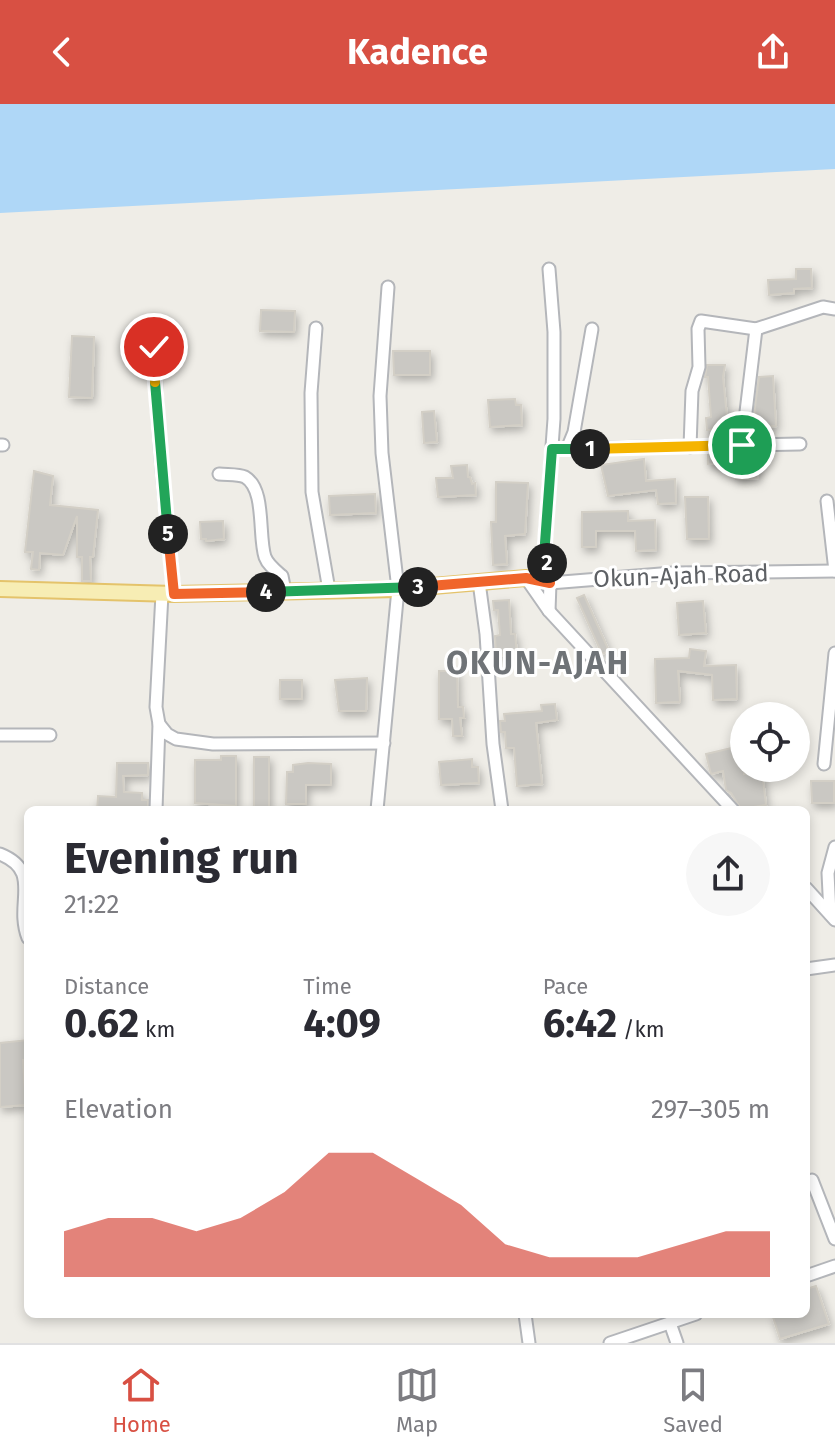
<!DOCTYPE html>
<html lang="en">
<head>
<meta charset="utf-8">
<style>
	:root { --surface:#fff; --page:#f7f7f7; --text:#2b2b33; --muted:#7c7c81; --line:#e1e1e2; --accent:#d85043 }
	body { margin:0; font-family:"Fira Sans",sans-serif; background:var(--page); color:var(--text); height:100vh; display:flex; flex-direction:column; font-size:30px; white-space:nowrap }
	* { box-sizing:border-box; margin:0 }
	p { font-size:26px; color:var(--muted) }
	.icon { flex:none; width:44px; height:44px; fill:none; stroke:currentColor; stroke-width:2; stroke-linecap:round; stroke-linejoin:round }
	.map { position:relative; flex:1; overflow:hidden }
	.drawer { position:absolute; left:24px; top:702px; width:786px; height:512px; display:flex; flex-direction:column; background:var(--surface); border-radius:12px; box-shadow:0 4px 12px #0003 }
	.drawer>* { flex:none }
	.buttons { position:absolute; left:730px; top:598px; display:grid; gap:16px }
	.buttons a { display:grid; place-items:center; width:80px; height:80px; border-radius:50%; background:var(--surface); box-shadow:0 4px 12px #0003; font-size:40px }
	.pin { position:absolute; display:grid; place-items:center; width:68px; height:68px; color:#fff; margin:-34px; border:4px solid #fff; border-radius:50%; box-shadow:0 2px 8px #0007 }
	.km { position:absolute; width:40px; height:40px; margin:-20px; border-radius:50%; background:#222; color:#fff; font-size:22px; line-height:40px; text-align:center }
	.round { display:grid; place-items:center; flex:none; width:84px; height:84px; border-radius:42px; background:var(--page) }
	.head { display:flex; align-items:center; justify-content:space-between; height:136px; padding:0 40px }
	h1 { font-size:44px; font-weight:700; line-height:60px }
	.figures { display:grid; grid-template-columns:repeat(3,1fr); gap:12px; height:136px; padding:8px 40px }
	.figures div { display:grid; align-content:center }
	.figures b { font-size:40px; font-weight:700 }
	.figures small { font-size:22px; font-weight:400 }
	.figures p { font-size:22px }
	.chart { height:224px; padding:16px 40px }
	.chart p { display:flex; justify-content:space-between }
	.chart svg { width:100%; height:144px; margin-top:8px; fill:var(--accent); opacity:.7 }
	header { display:flex; justify-content:space-between; align-items:center; height:104px; padding:0 40px; background:var(--accent); color:#fff; font-size:36px; font-weight:700 }
	.dock { display:flex; justify-content:space-around; align-items:center; height:112px; border-top:2px solid var(--line); background:var(--surface); font-size:22px; color:var(--muted) }
	.dock a { display:grid; justify-items:center; gap:4px }
	.dock .current { color:var(--accent) }
	.map>svg:first-child { display:block }
</style>
</head>
<body>
<header><svg class="icon" aria-label="back" viewBox="0 0 24 24"><path d="M15 5l-7 7 7 7"/></svg>Kadence<svg class="icon" aria-label="share" viewBox="0 0 24 24"><path d="M12 15V3M7 8l5-5 5 5M5 13v7h14v-7"/></svg></header>
<div class="map">
<svg width="835" height="1239" viewBox="0 0 835 1239">
	<defs>
		<filter id="shadow"><feDropShadow dx="2.5" dy="4.5" stdDeviation="4" flood-color="#0004"/></filter>
	</defs>
	<rect width="100%" height="100%" fill="#efede7"/>
	<polygon fill="#afd7f7" points="0,0 835,0 835,65 0,109"/>
	<g fill="#cac8c3" stroke="#d3cfc6" stroke-width="2" filter="url(#shadow)">
		<polygon points="796,165 811,165 812,184 794,185 794,189 769,191 768,176 796,175"/>
		<polygon points="261,206 295,207 294,228 260,227"/>
		<polygon points="72,232 94,233 92,294 69,293"/>
		<polygon points="393,247 430,247 430,271 394,271"/>
		<polygon points="707,261 725,261 723,273 727,313 733,313 733,325 707,326 706,314 711,313 708,273 705,273"/>
		<polygon points="773,272 776,322 756,323 755,303 759,273"/>
		<polygon points="515,295 516,301 521,301 522,321 490,323 488,296"/>
		<polygon points="434,307 437,338 424,339 422,308"/>
		<polygon points="757,349 758,374 736,375 735,358 708,360 708,350"/>
		<polygon points="644,355 646,377 675,375 676,399 658,400 656,386 608,392 601,361"/>
		<polygon points="467,361 468,373 470,373 472,380 475,379 476,391 438,393 436,374 453,374 451,362"/>
		<polygon points="34,367 53,372 50,401 98,406 93,453 90,453 91,477 82,477 82,453 77,453 77,412 63,451 40,449 39,466 31,465 33,448 25,448"/>
		<polygon points="496,378 528,379 525,430 505,432 507,460 493,461 491,418 496,418"/>
		<polygon points="375,390 376,409 330,411 329,392"/>
		<polygon points="685,393 708,393 709,435 687,435"/>
		<polygon points="628,407 628,417 655,416 656,446 636,447 635,427 596,427 596,443 582,443 582,408"/>
		<polygon points="223,417 224,435 206,437 206,435 201,435 200,418"/>
		<polygon points="584,491 609,547 602,550 577,494"/>
		<polygon points="509,496 511,530 515,530 517,550 496,552 495,532 500,531 498,506 494,506 493,497"/>
		<polygon points="703,497 706,529 679,531 677,499"/>
		<polygon points="690,545 706,547 704,562 736,561 737,595 713,596 712,571 678,567 680,598 656,599 655,555 689,554"/>
		<polygon points="439,567 457,567 458,603 463,603 464,614 460,614 462,632 453,632 452,615 439,615"/>
		<polygon points="367,574 366,607 339,607 335,576"/>
		<rect x="280" y="576" width="22" height="19"/>
		<polygon points="555,600 557,616 536,619 542,680 517,682 514,644 506,644 505,628 501,628 500,617 505,617 504,610 542,607 541,601"/>
		<polygon points="744,641 744,670 762,667 766,701 741,705 731,689 726,686 723,667 711,670 706,650"/>
		<polygon points="221,652 236,652 236,702 195,699 195,656 221,656"/>
		<rect x="254" y="653" width="15" height="50"/>
		<polygon points="472,655 472,663 478,663 479,679 441,681 439,658"/>
		<polygon points="117,659 148,659 148,671 123,672 124,688 142,689 142,696 148,696 148,706 97,706 98,692 116,693"/>
		<polygon points="308,659 331,660 331,681 306,681 306,700 286,700 287,668 293,668 293,661"/>
		<polygon points="811,677 834,677 834,699 812,699"/>
		<polygon points="28,936 28,956 23,956 26,1001 0,1003 0,939"/>
		<polygon points="816,1182 829,1220 780,1235 772,1210 806,1210 806,1185"/>
	</g>
	<g fill="none" stroke-linecap="round" stroke-linejoin="round">
		<defs>
			<g id="minor">
				<polyline points="549,165 554,228 554,315 545,439 550,479 549,507"/>
				<polyline points="316,224 311,289 312,388 329,486"/>
				<path d="M154,243C157,326 166,408 174,490"/>
				<polyline points="0,341 3,341"/>
				<polyline points="742,341 756,225"/>
				<polyline points="690,343 692,287 699,263 698,225 701,217 756,225 823,203 835,205"/>
				<polyline points="552,345 800,340"/>
				<polyline points="567,345 574,328 592,225"/>
				<path d="M219,370C227,371 238,370 245,373C266,385 258,432 265,453C268,461 275,466 282,472L285,487"/>
				<polyline points="827,397 835,467"/>
				<polyline points="526,474 549,507 733,706"/>
				<polyline points="526,474 550,479 673,469 835,467"/>
				<polyline points="479,478 486,530 493,640 502,706"/>
				<polyline points="159,620 167,630 176,635 213,640 384,639"/>
				<polyline points="0,631 50,631"/>
				<polyline points="824,660 835,549"/>
				<polyline points="156,706 159,620 156,603 162,490"/>
				<polyline points="377,706 398,485 382,349 380,292 388,183"/>
				<path d="M0,750C43,767 14,799 28,834"/>
				<polyline points="806,784 835,816"/>
				<polyline points="830,810 828,769 835,743"/>
				<polyline points="806,865 835,861"/>
				<polyline points="812,1076 835,1135"/>
				<polyline points="806,1172 835,1162"/>
				<polyline points="525,1210 529,1239"/>
				<polyline points="670,1219 677,1239"/>
				<polyline points="610,1239 696,1210"/>
			</g>
			<polyline id="major" points="0,485 174,490 398,485 526,474"/>
		</defs>
		<use href="#minor" stroke="#b4b6ba" stroke-width="15"/>
		<use href="#major" stroke="#e4c36b" stroke-width="18"/>
		<use href="#minor" stroke="#fff" stroke-width="11"/>
		<use href="#major" stroke="#f7edb4" stroke-width="14"/>
	</g>
	<g fill="none" stroke-linecap="round" stroke-linejoin="round">
		<defs>
			<polyline id="split-1" points="590,345 742,341"/>
			<polyline id="split-2" points="547,459 545,439 552,345 590,345"/>
			<polyline id="split-3" points="418,483 526,474 550,479 547,459"/>
			<polyline id="split-4" points="266,488 418,483"/>
			<polyline id="split-5" points="168,430 174,490 266,488"/>
			<polyline id="split-6" points="155,278 168,430"/>
			<polyline id="split-7" points="154,243 155,278"/>
		</defs>
		<use href="#split-1" stroke="#fff" stroke-width="16"/>
		<use href="#split-2" stroke="#fff" stroke-width="16"/>
		<use href="#split-3" stroke="#fff" stroke-width="16"/>
		<use href="#split-4" stroke="#fff" stroke-width="16"/>
		<use href="#split-5" stroke="#fff" stroke-width="16"/>
		<use href="#split-6" stroke="#fff" stroke-width="16"/>
		<use href="#split-7" stroke="#fff" stroke-width="16"/>
		<use href="#split-1" stroke="#f5b400" stroke-width="10"/>
		<use href="#split-2" stroke="#22a559" stroke-width="10"/>
		<use href="#split-3" stroke="#f0652b" stroke-width="10"/>
		<use href="#split-4" stroke="#22a559" stroke-width="10"/>
		<use href="#split-5" stroke="#f0652b" stroke-width="10"/>
		<use href="#split-6" stroke="#22a559" stroke-width="10"/>
		<use href="#split-7" stroke="#f5b400" stroke-width="10"/>
	</g>
	<g text-anchor="middle" stroke-width="6" stroke-linejoin="round" paint-order="stroke">
		<g font-size="24" fill="#5e6165" stroke="#fff">
			<text transform="translate(681 472) rotate(-2)" y="8">Okun-Ajah Road</text>
		</g>
		<g font-size="32" font-weight="bold" letter-spacing="2" fill="#6f7377" stroke="#fff">
			<text x="538" y="570">OKUN-AJAH</text>
		</g>
	</g>
</svg>
<div class="buttons">
<a><svg class="icon" aria-label="locate" viewBox="0 0 24 24"><circle cx="12" cy="12" r="6"/><path d="M12 2v4M12 18v4M2 12h4M18 12h4"/></svg></a>
</div>
<div class="pin" style="left:742px;top:341px;background:#1e9e55"><svg class="icon" aria-label="arrive" viewBox="0 0 24 24"><path d="M6 21V4h12l-3 4 3 4H6"/></svg></div>
<div class="pin" style="left:154px;top:243px;background:#d93025"><svg class="icon" aria-label="check" viewBox="0 0 24 24"><path d="M5 12l5 5 9-10"/></svg></div>
<b class="km" style="left:590px;top:345px">1</b>
<b class="km" style="left:547px;top:459px">2</b>
<b class="km" style="left:418px;top:483px">3</b>
<b class="km" style="left:266px;top:488px">4</b>
<b class="km" style="left:168px;top:430px">5</b>
<section class="drawer">
<div class="head"><div><h1>Evening run</h1><p>21:22</p></div><a class="round"><svg class="icon" aria-label="share" viewBox="0 0 24 24"><path d="M12 15V3M7 8l5-5 5 5M5 13v7h14v-7"/></svg></a></div>
<div class="figures">
<div><p>Distance</p><b>0.62<small> km</small></b></div>
<div><p>Time</p><b>4:09</b></div>
<div><p>Pace</p><b>6:42<small> /km</small></b></div>
</div>
<div class="chart"><p><span>Elevation</span>297–305 m</p>
<svg viewBox="0 0 160 44" preserveAspectRatio="none"><path d="M0 44V30L10 26L20 26L30 30L40 26L50 18L60 6L70 6L80 14L90 22L100 34L110 38L120 38L130 38L140 34L150 30L160 30V44z"/></svg>
</div>
</section>
</div>
<nav class="dock">
<a class="current"><svg class="icon" aria-label="home" viewBox="0 0 24 24"><path d="M3 11l9-7 9 7M6 9v11h12V9"/></svg>Home</a>
<a><svg class="icon" aria-label="map" viewBox="0 0 24 24"><path d="M3 6l6-2 6 2 6-2v14l-6 2-6-2-6 2zM9 4v14M15 6v14"/></svg>Map</a>
<a><svg class="icon" aria-label="saved" viewBox="0 0 24 24"><path d="M7 4h10v16l-5-4-5 4z"/></svg>Saved</a>
</nav>
</body>
</html>
